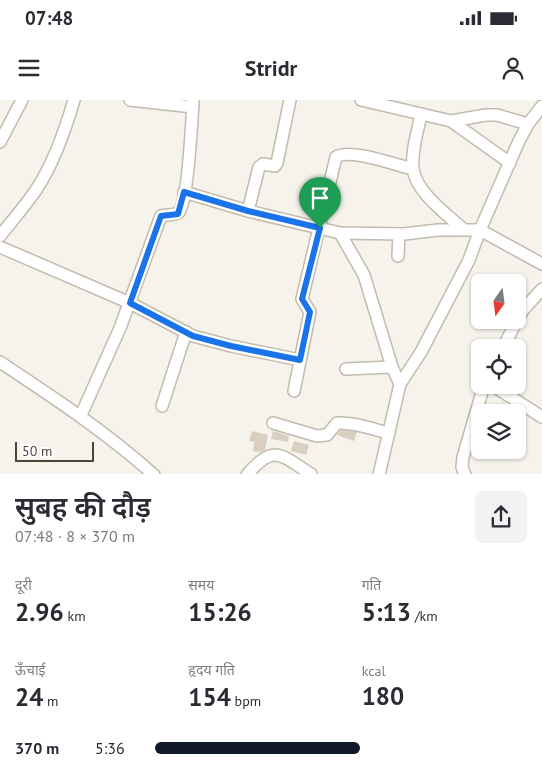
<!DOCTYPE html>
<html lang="hi">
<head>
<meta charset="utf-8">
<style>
	:root { --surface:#fff; --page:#f2f2f3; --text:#2b2b33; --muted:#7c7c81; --accent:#111827 }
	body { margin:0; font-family:"PT Sans","Noto Sans Devanagari",sans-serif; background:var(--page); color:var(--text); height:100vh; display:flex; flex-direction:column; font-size:19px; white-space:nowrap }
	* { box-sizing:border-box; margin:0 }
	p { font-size:16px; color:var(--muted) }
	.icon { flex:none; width:28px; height:28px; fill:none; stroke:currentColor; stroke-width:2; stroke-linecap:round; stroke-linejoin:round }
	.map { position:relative; height:374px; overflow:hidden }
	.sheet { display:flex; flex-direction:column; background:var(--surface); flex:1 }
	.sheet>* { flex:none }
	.needle { width:32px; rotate:194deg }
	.buttons { position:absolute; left:471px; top:174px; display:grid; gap:10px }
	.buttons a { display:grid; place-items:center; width:55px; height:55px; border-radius:8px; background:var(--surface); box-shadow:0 1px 4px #0004; font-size:25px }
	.scale { position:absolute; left:15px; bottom:12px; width:79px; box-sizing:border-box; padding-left:5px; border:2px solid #4b4439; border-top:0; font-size:14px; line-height:18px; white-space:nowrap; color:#4b4439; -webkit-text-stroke:4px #fff; paint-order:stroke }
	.pin { position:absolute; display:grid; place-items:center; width:42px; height:42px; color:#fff; margin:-51px -21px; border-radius:50% 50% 50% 0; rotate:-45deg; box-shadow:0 0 5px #0007 }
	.pin .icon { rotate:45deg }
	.round { display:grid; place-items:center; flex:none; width:52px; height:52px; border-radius:8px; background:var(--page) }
	.overview { display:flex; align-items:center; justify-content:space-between; height:85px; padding:0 15px }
	h1 { font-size:28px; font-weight:600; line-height:38px }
	.figures { display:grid; grid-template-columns:repeat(3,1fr); gap:8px; height:85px; padding:5px 15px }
	.figures div { display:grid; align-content:center }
	.figures b { font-size:25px; font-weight:600 }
	.figures small { font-size:14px; font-weight:400 }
	.figures p { font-size:14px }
	ul { padding:0 15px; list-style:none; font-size:16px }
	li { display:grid; grid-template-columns:80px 60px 1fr; align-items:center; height:38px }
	li i { height:12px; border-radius:6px; background:var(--accent) }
	.status { display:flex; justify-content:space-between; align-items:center; height:35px; padding:0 25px; background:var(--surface); direction:ltr }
	.status svg { height:14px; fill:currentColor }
	header { display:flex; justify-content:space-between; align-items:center; height:65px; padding:0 15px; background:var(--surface); font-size:22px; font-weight:600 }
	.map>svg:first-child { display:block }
</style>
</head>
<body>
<div class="status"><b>07:48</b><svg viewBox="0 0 49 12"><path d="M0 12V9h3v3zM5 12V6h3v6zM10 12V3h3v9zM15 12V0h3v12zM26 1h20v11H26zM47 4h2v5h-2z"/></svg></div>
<header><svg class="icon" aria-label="menu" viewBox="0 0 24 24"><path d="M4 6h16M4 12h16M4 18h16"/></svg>Stridr<svg class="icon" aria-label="person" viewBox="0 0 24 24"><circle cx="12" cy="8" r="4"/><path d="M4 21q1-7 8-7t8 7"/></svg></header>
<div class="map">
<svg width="542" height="375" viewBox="0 0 542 375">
	<rect width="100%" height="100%" fill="#f6f3ec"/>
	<g fill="#d8cfc1">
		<polygon points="341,330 357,332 354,341 337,335"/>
		<polygon points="252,331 268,335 265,350 260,352 253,351 254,342 249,341"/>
		<polygon points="273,331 289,336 288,342 271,339"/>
		<polygon points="294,341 309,345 306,355 291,351"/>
	</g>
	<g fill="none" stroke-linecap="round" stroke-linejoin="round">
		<defs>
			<g id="street">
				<polyline points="130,0 193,7"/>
				<polyline points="361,0 451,21 486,15 497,15 528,24"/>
				<path d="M421,14C418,31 411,51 413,68C415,92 448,115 464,130"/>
				<polyline points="451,21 510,63"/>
				<polyline points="0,42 22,0"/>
				<polyline points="184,92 248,111 340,133 404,134 438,130 480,130 542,164"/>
				<polyline points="248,111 259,67 263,64 275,66 277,63 290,0"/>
				<polyline points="340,133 364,175 392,267 400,284"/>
				<path d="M0,136C12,121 25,106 36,90C54,63 65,31 74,0"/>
				<polyline points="0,147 130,203 193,236 231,246 300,260"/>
				<polyline points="398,156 399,134"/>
				<polyline points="518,219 523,210 542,189"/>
				<polyline points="503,248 517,220"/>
				<path d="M0,262C53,297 106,332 154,375"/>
				<polyline points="346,269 392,267"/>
				<polyline points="492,285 542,317"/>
				<path d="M294,291L310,212L302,199L336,57C351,48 395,65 413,69"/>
				<polyline points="162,306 186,232"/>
				<path d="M81,315L120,228L161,116C166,114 175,116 179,112C188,99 192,20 193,0"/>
				<path d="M273,323L317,336L327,335L337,323C354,322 372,329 389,333"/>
				<path d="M247,375C274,342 282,356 311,374"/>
				<polyline points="379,375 400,284 421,252 469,160 480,130 519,41 528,24 542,6"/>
				<polyline points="465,375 462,367 463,357 484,285"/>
			</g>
		</defs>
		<use href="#street" stroke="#c2bbae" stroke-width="14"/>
		<use href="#street" stroke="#fff" stroke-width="11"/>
	</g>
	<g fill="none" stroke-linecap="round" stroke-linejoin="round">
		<defs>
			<polygon id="route" points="184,92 248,111 320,128 302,199 310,212 300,260 231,246 193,236 130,203 161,116 178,114"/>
		</defs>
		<use href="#route" stroke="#fff" stroke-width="10"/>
		<use href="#route" stroke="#1a73e8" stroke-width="6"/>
	</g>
</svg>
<div class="buttons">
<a><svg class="needle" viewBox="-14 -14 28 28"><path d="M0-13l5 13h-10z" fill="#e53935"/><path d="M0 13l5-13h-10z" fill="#7c7c81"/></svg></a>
<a><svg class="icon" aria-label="locate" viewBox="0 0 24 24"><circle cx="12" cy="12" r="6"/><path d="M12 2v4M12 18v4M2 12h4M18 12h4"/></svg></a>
<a><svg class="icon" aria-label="layers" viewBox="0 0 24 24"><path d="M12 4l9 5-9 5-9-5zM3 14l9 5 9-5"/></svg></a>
</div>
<div class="scale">50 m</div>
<div class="pin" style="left:320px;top:128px;background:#1e9e55"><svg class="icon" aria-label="arrive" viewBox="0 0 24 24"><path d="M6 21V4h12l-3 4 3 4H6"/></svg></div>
</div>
<section class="sheet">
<div class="overview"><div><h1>सुबह की दौड़</h1><p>07:48 · 8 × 370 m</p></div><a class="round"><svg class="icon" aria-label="share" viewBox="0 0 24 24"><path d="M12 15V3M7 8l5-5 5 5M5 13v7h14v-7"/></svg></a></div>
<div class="figures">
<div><p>दूरी</p><b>2.96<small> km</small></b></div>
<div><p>समय</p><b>15:26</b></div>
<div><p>गति</p><b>5:13<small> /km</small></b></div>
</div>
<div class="figures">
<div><p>ऊँचाई</p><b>24<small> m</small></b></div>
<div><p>हृदय गति</p><b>154<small> bpm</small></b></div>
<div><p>kcal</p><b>180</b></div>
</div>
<ul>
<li><b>370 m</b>5:36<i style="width:55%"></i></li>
</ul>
</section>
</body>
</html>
